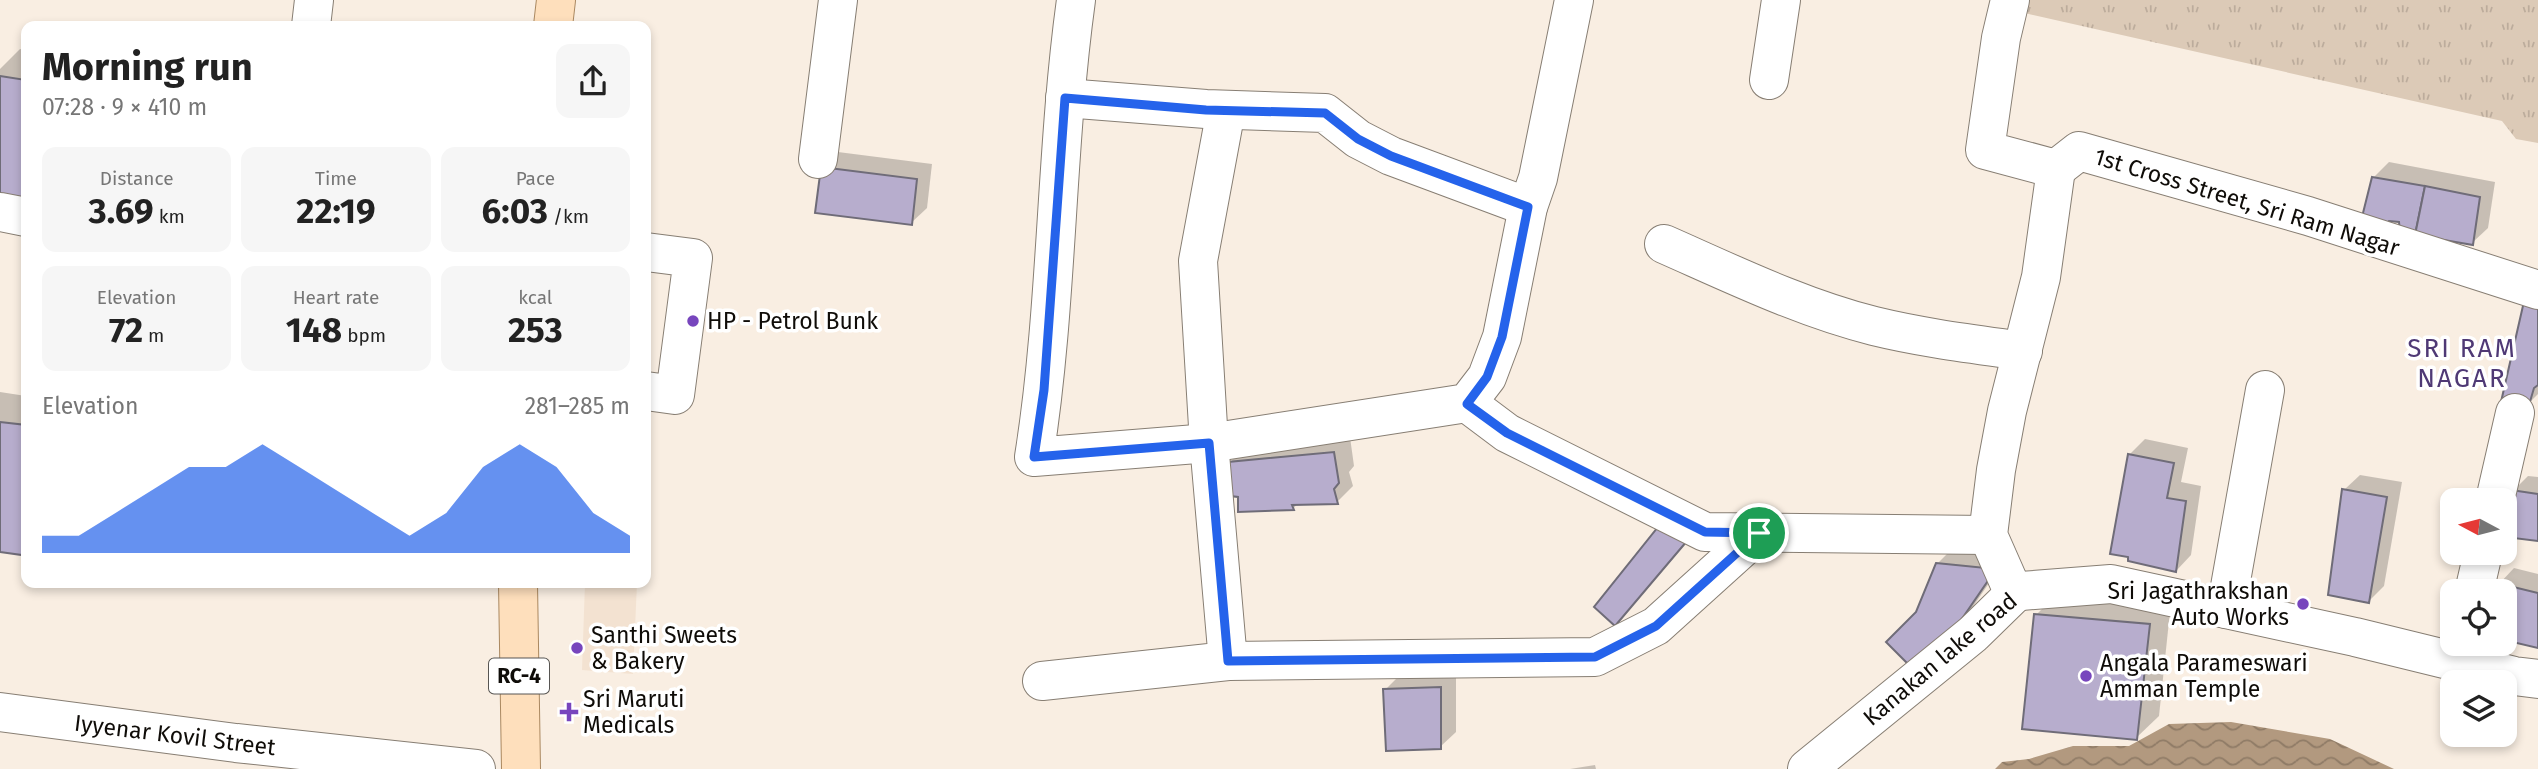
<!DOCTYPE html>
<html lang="en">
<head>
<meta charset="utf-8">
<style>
	:root { --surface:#fff; --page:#f6f6f6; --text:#222; --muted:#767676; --accent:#2563eb }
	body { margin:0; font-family:"Fira Sans",sans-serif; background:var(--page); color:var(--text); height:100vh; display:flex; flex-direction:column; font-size:26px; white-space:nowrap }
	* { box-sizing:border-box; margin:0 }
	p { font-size:23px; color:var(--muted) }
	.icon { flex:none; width:38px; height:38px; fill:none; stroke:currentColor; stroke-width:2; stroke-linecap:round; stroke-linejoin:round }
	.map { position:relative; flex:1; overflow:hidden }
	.side { position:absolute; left:21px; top:21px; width:630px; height:567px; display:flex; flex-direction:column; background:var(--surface); border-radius:14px; box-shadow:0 4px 10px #0003 }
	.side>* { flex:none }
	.needle { width:46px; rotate:277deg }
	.fabs { position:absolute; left:2440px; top:488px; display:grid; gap:14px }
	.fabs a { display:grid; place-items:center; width:77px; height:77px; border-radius:14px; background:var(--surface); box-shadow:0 4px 10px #0003; font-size:35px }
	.pin { position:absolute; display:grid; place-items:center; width:60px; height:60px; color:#fff; margin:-30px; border:4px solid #fff; border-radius:50%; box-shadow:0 2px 7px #0007 }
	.round { display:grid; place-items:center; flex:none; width:74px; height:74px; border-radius:14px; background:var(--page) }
	.overview { display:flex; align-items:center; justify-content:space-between; height:119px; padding:0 21px }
	h1 { font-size:38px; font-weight:700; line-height:52px }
	.figures { display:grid; grid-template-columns:repeat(3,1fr); gap:10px; height:119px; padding:7px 21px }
	.figures div { display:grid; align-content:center; border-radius:14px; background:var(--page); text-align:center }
	.figures b { font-size:35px; font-weight:700 }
	.figures small { font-size:19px; font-weight:400 }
	.figures p { font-size:19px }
	.chart { height:196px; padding:14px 21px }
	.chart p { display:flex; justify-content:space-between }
	.chart svg { width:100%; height:126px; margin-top:7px; fill:var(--accent); opacity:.7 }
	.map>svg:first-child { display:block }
</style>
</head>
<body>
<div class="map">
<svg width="2538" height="769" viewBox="0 0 2538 769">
	<defs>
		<pattern id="park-tufts" width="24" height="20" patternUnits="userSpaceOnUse" patternTransform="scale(1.75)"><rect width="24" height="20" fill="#dccab7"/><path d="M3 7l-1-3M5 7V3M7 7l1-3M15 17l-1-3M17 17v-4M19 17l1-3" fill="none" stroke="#bcac9c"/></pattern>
		<pattern id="water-waves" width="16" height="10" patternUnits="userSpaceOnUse" patternTransform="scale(1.75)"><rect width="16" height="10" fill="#b2997f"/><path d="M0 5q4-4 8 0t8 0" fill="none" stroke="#8f7b66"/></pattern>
	</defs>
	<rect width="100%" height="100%" fill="#f9eee2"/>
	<polygon fill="#f3e2d1" points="585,583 637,583 633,674 582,670"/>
	<polygon fill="url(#park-tufts)" points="2022,0 2538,0 2538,143 2516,139 2502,121 2020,12"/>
	<polygon fill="url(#water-waves)" points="2231,722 2330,739 2394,769 1995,769 2002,762 2029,759 2073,746 2129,746 2169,724"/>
	<g fill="#0003">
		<polygon points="20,49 26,50 26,211 0,206 0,69"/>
		<polygon points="838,152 932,164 927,208 911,223 822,168"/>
		<polygon points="2389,162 2495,182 2488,228 2472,243 2390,219 2373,178"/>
		<polygon points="2538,286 2538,394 2529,403"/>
		<polygon points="0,392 26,396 26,548 21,553 0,550"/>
		<polygon points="1350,437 1354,466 1349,472 1353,486 1337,502 1298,503 1293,509 1240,495 1229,463 1245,447"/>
		<polygon points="2145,439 2188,448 2181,482 2201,486 2191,555 2176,571 2130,556 2129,455"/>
		<polygon points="2360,475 2402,482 2384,586 2369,601 2344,490"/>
		<polygon points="2528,476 2538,477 2538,540 2513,491"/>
		<polygon points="1702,525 1615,624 1596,607"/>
		<polygon points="1953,548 2009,554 1972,608 1955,625 1917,613 1937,564"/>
		<polygon points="2514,568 2538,574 2538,646 2499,584"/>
		<polygon points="2058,593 2171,602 2159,716 2136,738 2036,615"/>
		<polygon points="1456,672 1456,732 1440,747 1385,690 1401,674"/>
		<polygon points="1595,765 1596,769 1570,769"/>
	</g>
	<g fill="#b7adcd" stroke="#6f6c78" stroke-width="2">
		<polygon points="0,76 26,80 26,212 0,207"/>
		<polygon points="821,167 917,179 912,225 815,213"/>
		<polygon points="2372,177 2425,186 2415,235 2400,232 2399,222 2389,221 2384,227 2361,221"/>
		<polygon points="2425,186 2480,197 2473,245 2415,235"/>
		<polygon points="2525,297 2538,301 2538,385 2534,388 2529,405 2501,402"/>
		<polygon points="0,422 26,425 26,517 22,555 0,552"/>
		<polygon points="1334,452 1339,483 1334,489 1338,504 1292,505 1294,510 1238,512 1238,497 1230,496 1228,462"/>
		<polygon points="2128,454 2174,463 2167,498 2186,501 2176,572 2128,561 2128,557 2110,554"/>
		<polygon points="2342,489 2387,497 2369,603 2328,595"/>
		<polygon points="2511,490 2538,494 2538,541 2505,537"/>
		<polygon points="1658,527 1687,541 1615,626 1594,607"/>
		<polygon points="1936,563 1996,569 1957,626 1912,668 1886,642 1916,612"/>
		<polygon points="2497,583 2538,593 2538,648 2504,640 2504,592 2496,592"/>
		<polygon points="2034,614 2150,624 2137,740 2022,729"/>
		<polygon points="1441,687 1441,749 1386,751 1383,689"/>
	</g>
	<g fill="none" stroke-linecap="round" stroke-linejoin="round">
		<defs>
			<g id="minor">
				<path d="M1076,0C1055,152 1058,306 1034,457L1209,443L1467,403L1487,377L1502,337L1528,207L1538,178L1574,0"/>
				<polyline points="2010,0 2001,38 1985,150 2056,169 2079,151 2308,216 2538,290"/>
				<polyline points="311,26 314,0"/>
				<polyline points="1769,80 1781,0"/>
				<polyline points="1065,98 1206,109 1325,113 1358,139 1391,156 1528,207"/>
				<polyline points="818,159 838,0"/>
				<polyline points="0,212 26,217"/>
				<path d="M1664,244C1732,274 1802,308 1874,326C1923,338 1973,344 2023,351"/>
				<polyline points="646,252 693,258 675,395 646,391"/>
				<polyline points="1467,403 1507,433 1705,532 1988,535"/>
				<polyline points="2495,500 2515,413"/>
				<polyline points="2474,592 2483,553"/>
				<polyline points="2014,594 1988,535 1996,470 2007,411 2041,277 2056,169"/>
				<polyline points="2226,609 2265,390"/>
				<polyline points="1228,661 1595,657 1656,626 1759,533"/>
				<polyline points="1042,681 1228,661 1209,443 1198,261 1226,110"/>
				<polyline points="0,712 236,743 476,769"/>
				<polyline points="1807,769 1973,634 2014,594 2021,591 2111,584 2355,637 2514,676 2538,679"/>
			</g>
			<g id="major">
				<polyline points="553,26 556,0"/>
				<polyline points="518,583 521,769"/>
			</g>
		</defs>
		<use href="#minor" stroke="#877e73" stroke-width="40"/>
		<use href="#major" stroke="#aa8860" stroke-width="40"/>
		<use href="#minor" stroke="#fff" stroke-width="38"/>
		<use href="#major" stroke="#fedfbc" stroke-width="38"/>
	</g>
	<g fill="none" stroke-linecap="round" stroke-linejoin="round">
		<defs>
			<polygon id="route" points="1065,98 1206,110 1325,113 1358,139 1391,156 1528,207 1502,337 1487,377 1467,404 1507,433 1705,532 1759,533 1656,626 1595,657 1228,661 1209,443 1034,457 1044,390"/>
		</defs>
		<use href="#route" stroke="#fff" stroke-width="14"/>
		<use href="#route" stroke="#2563eb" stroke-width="9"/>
	</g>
	<g fill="#7745bd" stroke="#fff" stroke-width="2.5">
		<circle cx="693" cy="321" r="7"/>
		<circle cx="2303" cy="604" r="7"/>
		<circle cx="577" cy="648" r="7"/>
		<circle cx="2086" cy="676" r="7"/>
		<path d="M565.5 701.5h7v7h7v7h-7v7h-7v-7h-7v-7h7z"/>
	</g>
	<g text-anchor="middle" stroke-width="7" stroke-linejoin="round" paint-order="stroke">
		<rect fill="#fff" stroke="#575552" stroke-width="2" x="489" y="658.5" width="60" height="35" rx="5"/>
		<g font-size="21" font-weight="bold" fill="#0f0c08">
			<text x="519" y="683">RC-4</text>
		</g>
		<g font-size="23" fill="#0f0c08" stroke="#fff">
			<text transform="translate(2247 202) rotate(17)" y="8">1st Cross Street, Sri Ram Nagar</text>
			<text transform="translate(1940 659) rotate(-40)" y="8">Kanakan lake road</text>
			<text transform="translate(175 735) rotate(7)" y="8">Iyyenar Kovil Street</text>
		</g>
		<g font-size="23" fill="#0f0c08" stroke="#fff" text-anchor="start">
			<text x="707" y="329">HP - Petrol Bunk</text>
			<text x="2289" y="599" text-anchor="end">Sri Jagathrakshan<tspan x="2289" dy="26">Auto Works</tspan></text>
			<text x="591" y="643">Santhi Sweets<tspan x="591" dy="26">&amp; Bakery</tspan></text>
			<text x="2100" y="671">Angala Parameswari<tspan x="2100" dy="26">Amman Temple</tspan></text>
			<text x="583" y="707">Sri Maruti<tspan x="583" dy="26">Medicals</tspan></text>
		</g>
		<g font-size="26" letter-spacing="2" fill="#4f3975" stroke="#fff">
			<text x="2462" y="357">SRI RAM<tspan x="2462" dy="30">NAGAR</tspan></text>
		</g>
	</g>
</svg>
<div class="fabs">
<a><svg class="needle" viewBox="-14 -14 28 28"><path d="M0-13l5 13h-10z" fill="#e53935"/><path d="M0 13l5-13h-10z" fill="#767676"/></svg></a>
<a><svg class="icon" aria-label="locate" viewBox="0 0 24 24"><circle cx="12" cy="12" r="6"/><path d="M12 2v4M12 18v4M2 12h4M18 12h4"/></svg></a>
<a><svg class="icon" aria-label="layers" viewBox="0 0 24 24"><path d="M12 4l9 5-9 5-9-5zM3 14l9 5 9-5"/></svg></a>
</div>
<div class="pin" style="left:1759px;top:533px;background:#1e9e55"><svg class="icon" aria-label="arrive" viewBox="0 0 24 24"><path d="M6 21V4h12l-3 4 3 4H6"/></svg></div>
<section class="side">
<div class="overview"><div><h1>Morning run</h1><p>07:28 · 9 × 410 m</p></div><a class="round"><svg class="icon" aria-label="share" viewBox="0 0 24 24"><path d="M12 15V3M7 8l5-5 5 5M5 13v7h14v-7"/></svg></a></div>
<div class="figures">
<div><p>Distance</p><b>3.69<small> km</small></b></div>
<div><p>Time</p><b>22:19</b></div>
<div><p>Pace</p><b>6:03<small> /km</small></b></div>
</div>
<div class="figures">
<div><p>Elevation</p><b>72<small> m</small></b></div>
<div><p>Heart rate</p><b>148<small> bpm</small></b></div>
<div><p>kcal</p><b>253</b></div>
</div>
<div class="chart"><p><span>Elevation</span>281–285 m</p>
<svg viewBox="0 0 160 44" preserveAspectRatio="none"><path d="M0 44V38L10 38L20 30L30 22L40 14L50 14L60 6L70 14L80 22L90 30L100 38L110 30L120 14L130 6L140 14L150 30L160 38V44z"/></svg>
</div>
</section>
</div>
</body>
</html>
